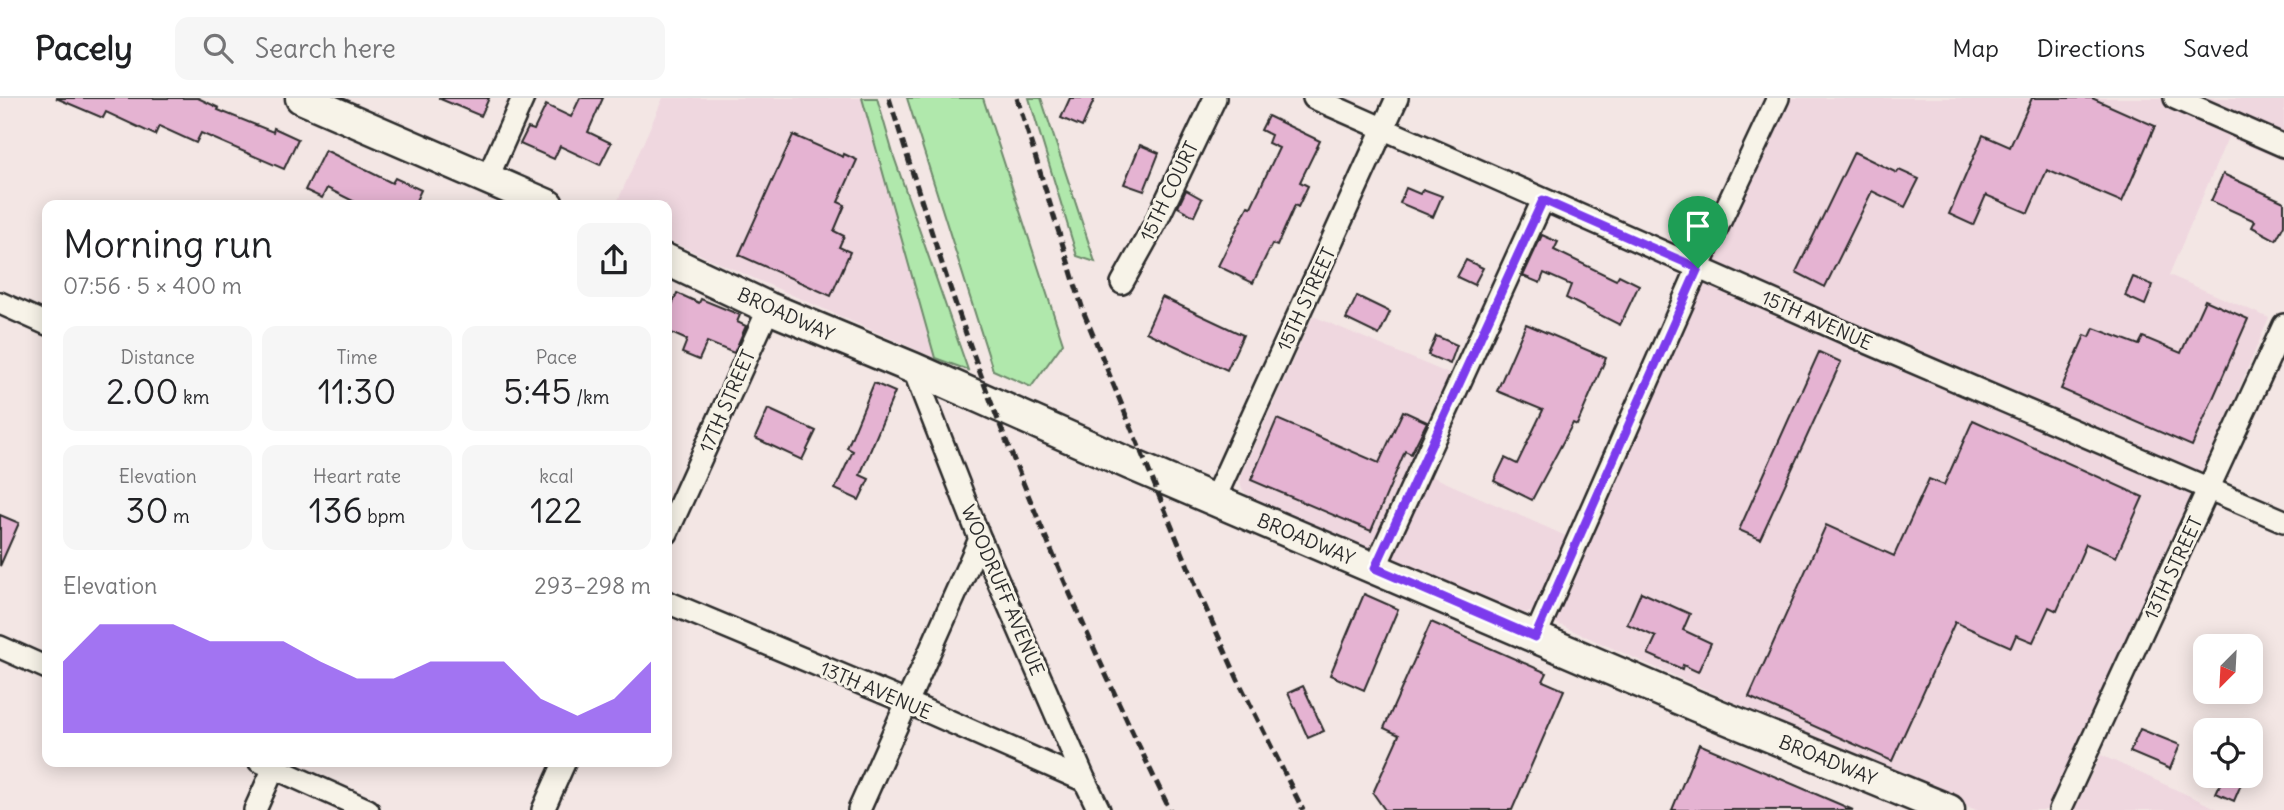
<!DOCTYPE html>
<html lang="en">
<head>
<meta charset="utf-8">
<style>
	:root { --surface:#fff; --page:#f6f6f6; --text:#202124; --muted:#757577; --line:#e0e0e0; --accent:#7c3aed }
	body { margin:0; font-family:Delius,sans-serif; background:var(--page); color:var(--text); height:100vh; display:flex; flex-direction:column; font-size:26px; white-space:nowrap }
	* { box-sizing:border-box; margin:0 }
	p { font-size:23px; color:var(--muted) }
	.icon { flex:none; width:38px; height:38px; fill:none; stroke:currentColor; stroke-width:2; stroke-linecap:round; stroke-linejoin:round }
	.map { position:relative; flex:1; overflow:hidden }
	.details { position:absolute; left:42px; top:102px; width:630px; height:567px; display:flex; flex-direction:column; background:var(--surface); border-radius:14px; box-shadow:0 4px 18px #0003 }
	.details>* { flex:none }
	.needle { width:46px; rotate:204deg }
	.controls { position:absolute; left:2193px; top:536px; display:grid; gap:14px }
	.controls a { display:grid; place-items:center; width:70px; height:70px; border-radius:14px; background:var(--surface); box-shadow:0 4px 18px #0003; font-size:35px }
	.pin { position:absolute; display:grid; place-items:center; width:60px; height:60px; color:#fff; margin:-72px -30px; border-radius:50% 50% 50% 0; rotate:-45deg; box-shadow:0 0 7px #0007 }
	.pin .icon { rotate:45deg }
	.round { display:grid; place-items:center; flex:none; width:74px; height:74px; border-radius:14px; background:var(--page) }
	.overview { display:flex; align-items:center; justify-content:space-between; height:119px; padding:0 21px }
	h1 { font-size:38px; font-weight:600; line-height:52px }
	.figures { display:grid; grid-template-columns:repeat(3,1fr); gap:10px; height:119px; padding:7px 21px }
	.figures div { display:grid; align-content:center; border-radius:14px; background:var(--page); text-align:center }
	.figures b { font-size:35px; font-weight:600 }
	.figures small { font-size:19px; font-weight:400 }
	.figures p { font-size:19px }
	.chart { height:196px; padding:14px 21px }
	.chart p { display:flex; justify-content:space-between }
	.chart svg { width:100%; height:126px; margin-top:7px; fill:var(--accent); opacity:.7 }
	header { display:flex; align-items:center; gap:42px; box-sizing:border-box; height:98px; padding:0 35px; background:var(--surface); border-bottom:2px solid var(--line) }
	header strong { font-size:33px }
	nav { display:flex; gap:38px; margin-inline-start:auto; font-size:24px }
	.search { width:490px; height:63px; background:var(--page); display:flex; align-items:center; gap:18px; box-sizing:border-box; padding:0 24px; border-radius:14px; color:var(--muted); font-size:26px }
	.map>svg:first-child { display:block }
</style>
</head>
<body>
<header>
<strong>Pacely</strong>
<div class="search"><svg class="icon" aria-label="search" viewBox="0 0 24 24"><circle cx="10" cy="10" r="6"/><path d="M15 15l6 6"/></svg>Search here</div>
<nav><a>Map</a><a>Directions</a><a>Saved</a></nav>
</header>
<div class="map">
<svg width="2284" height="712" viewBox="0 0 2284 712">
	<rect width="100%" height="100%" fill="#f3e6e4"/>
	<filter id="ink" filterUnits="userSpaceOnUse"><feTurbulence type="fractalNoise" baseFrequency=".0143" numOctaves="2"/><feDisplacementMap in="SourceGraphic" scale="14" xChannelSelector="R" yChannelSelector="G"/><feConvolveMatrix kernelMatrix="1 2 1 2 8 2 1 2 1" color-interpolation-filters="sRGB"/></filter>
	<g filter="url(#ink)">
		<g fill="#efd7df">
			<polygon points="663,0 862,0 935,260 667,142 667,107 616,107"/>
			<polygon points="1764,0 2284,0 2284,63 2228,39 2169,177 2269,220 2185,419 2050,712 1976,712 1531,514 1523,515 1512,511 1250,400 1242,391 1240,382 1243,372 1313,218 1468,284 1427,376 1566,438"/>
			<polygon points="2101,657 2220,712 2074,712"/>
		</g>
		<g fill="#b0e8ac" stroke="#6e8a6c" stroke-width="2">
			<polygon points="862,0 877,0 894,59 968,272 935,260"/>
			<polygon points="907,0 983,0 1063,245 1031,289 993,272"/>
			<polygon points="1029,0 1041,0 1095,164 1077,158"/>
		</g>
		<g fill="#e5b3d2" stroke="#2b2b2b" stroke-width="2">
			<polygon points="56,0 198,0 219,10 218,12 273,34 274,30 298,41 284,71 201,35 196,45 159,28 155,37 106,14 103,20"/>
			<polygon points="438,0 489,0 481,18"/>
			<polygon points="580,0 603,0 588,34 611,45 600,67 560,48 554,61 520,46 528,30 534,32 546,7 571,19"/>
			<polygon points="1070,0 1095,0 1082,29 1061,20"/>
			<polygon points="2032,0 2092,0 2155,28 2122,104 2047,72 2028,115 1986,97 1973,127 1949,116 1983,37 2010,49"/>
			<polygon points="1268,18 1320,43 1300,84 1308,88 1298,109 1295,107 1277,148 1272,146 1253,185 1218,168 1248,108 1251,109 1279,50 1268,45 1271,37 1261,32"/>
			<polygon points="793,37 843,59 844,56 857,62 838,104 845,107 834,133 844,138 839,149 850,154 831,198 739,157"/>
			<polygon points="1140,47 1159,55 1144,93 1124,86"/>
			<polygon points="325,52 392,85 395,80 421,92 414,107 361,107 327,90 322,100 305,92"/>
			<polygon points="1854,54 1897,75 1899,72 1919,81 1905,109 1872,93 1825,189 1796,174"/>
			<polygon points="2223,76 2284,104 2284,127 2276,142 2252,129 2255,123 2211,103"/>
			<polygon points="1406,90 1420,96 1423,91 1442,98 1433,119 1400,105"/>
			<polygon points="1186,92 1202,101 1194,118 1178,109"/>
			<polygon points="1542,137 1558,144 1554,152 1616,182 1619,177 1639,187 1620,227 1566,200 1571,187 1544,175 1540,185 1523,178"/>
			<polygon points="1466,162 1483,170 1474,187 1457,179"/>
			<polygon points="2133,179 2153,187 2145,207 2125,198"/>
			<polygon points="677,195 699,205 701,201 740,217 737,224 746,228 734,255 707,244 699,262 682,255 687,242 667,233 667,219"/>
			<polygon points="1357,198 1390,214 1379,237 1346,221"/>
			<polygon points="1162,199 1243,237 1227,272 1146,234"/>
			<polygon points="2205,202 2248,221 2192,348 2061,291 2085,237 2090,239 2094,230 2139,247 2143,239 2181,255"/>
			<polygon points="1526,226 1606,260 1577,327 1573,325 1532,402 1494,383 1505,360 1517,366 1543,312 1497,293"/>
			<polygon points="1436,238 1457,247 1450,266 1428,257"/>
			<polygon points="1819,254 1841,264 1760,441 1739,432"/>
			<polygon points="874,285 895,294 860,377 869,381 859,402 835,391 853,353 847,350"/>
			<polygon points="768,311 816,333 802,362 755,340"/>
			<polygon points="1403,313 1427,324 1411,356 1405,353 1371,433 1251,382 1277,321 1379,365"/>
			<polygon points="1973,322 2143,399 2116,459 2086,446 2057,513 2049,509 2033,544 2016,537 2011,549 1955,524 1892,663 1749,599 1826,427 1894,458 1929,381 1944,387"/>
			<polygon points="0,417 19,425 0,468"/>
			<polygon points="1641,494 1690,516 1683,532 1711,545 1698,574 1683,567 1682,571 1648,556 1656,539 1627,526"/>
			<polygon points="1364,496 1398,511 1364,592 1330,577"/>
			<polygon points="1431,524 1547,575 1543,583 1564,592 1512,712 1385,712 1373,695 1399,637 1384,630"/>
			<polygon points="1303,588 1324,633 1308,640 1288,595"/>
			<polygon points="2140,631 2180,647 2170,671 2130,654"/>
			<polygon points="1699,646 1853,712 1672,712"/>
			<polygon points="2224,677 2245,677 2234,703 2216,695"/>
		</g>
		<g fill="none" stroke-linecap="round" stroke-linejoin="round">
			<defs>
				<g id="street">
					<polyline points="1314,0 1862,242 2284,423"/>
					<polyline points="2175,0 2284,48"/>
					<polyline points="487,81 523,0"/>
					<polyline points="1122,185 1156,124 1215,0"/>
					<polyline points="0,205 47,226"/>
					<polyline points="913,270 980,441 1085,683 1099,712"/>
					<polyline points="1214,402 1397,0"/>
					<polyline points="667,435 769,210"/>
					<polyline points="1375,470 1543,102"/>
					<polyline points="667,504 906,604 1085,683"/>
					<polyline points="1535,539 1698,170 1778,0"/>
					<polyline points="0,549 47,570"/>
					<polyline points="259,663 368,712"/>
					<polyline points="255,712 277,663"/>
					<polyline points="543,712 565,663"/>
					<polyline points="859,712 980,441"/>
					<polyline points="2060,712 2284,227"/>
				</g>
				<g id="secondary">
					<polyline points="301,0 548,107"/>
					<polyline points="667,162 769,210 913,270 1130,366 1696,608 1949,712"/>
				</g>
			</defs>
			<use href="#street" stroke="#2b2b2b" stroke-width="26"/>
			<use href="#secondary" stroke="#2b2b2b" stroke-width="35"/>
			<use href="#street" stroke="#f7f3e8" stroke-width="21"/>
			<use href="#secondary" stroke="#f7f3e8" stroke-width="30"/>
			<g stroke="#2b2b2b" stroke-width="5" stroke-dasharray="10 5" stroke-linecap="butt">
				<path d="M889,0C924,111 959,224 1002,332C1053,461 1109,588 1170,712"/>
				<polyline points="1017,0 1084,215 1199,495 1239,584 1303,712"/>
			</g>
		</g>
	</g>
	<g fill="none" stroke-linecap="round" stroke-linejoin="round" filter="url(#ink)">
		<defs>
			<polygon id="route" points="1543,102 1698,170 1535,539 1375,470"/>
		</defs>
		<use href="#route" stroke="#fff" stroke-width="14"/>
		<use href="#route" stroke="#7c3aed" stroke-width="9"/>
	</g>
	<g text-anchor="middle" stroke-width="6" stroke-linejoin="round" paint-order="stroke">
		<g font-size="19" fill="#2b2b2b" stroke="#f7f3e8">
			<text transform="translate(1169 93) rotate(-64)" y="7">15TH COURT</text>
			<text transform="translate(1306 201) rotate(-65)" y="7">15TH STREET</text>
			<text transform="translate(786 216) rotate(24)" y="7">BROADWAY</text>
			<text transform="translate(1817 222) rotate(24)" y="7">15TH AVENUE</text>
			<text transform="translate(727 303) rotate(-66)" y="7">17TH STREET</text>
			<text transform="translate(1306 441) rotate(23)" y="7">BROADWAY</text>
			<text transform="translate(2173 470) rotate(-65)" y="7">13TH STREET</text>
			<text transform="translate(1003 492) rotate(67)" y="7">WOODRUFF AVENUE</text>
			<text transform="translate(876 592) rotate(23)" y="7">13TH AVENUE</text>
			<text transform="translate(1828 662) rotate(22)" y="7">BROADWAY</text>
		</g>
	</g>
</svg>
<div class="controls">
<a><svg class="needle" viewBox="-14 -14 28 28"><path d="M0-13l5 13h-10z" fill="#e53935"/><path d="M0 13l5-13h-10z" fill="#757577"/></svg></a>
<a><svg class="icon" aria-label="locate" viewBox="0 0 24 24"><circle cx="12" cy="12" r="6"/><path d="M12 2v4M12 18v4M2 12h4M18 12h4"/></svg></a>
</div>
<div class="pin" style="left:1698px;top:170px;background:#1e9e55"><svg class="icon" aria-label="arrive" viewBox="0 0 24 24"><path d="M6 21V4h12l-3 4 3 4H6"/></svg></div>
<section class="details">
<div class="overview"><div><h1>Morning run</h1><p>07:56 · 5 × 400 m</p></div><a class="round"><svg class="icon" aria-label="share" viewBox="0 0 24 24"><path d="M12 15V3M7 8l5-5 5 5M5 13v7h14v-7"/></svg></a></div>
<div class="figures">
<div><p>Distance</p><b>2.00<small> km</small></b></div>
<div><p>Time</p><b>11:30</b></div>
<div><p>Pace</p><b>5:45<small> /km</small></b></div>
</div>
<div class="figures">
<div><p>Elevation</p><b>30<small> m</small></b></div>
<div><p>Heart rate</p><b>136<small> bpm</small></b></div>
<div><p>kcal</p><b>122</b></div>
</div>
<div class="chart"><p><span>Elevation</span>293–298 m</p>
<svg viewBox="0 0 160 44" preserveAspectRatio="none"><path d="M0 44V19L10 6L20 6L30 6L40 12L50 12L60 12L70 19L80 25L90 25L100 19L110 19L120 19L130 32L140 38L150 32L160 19V44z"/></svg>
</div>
</section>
</div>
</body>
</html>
